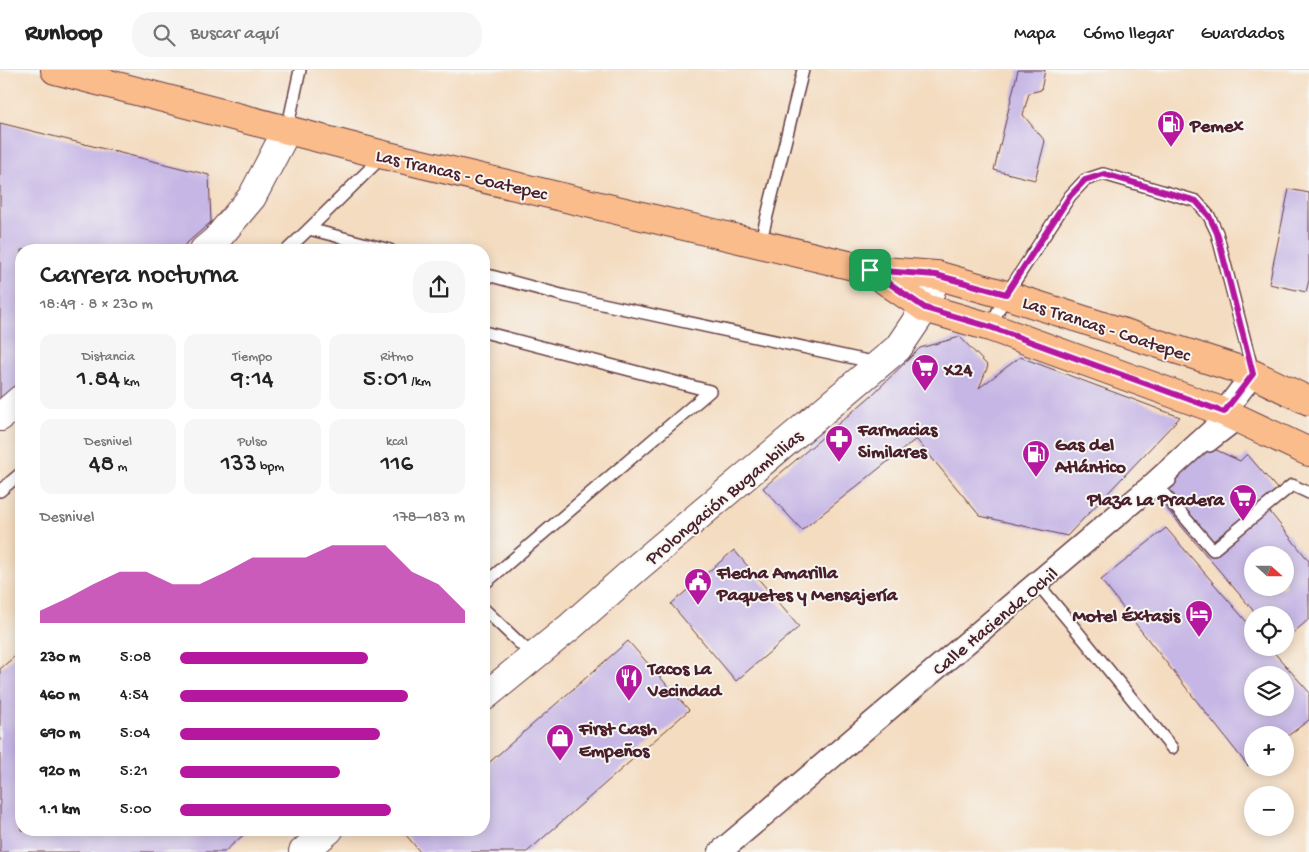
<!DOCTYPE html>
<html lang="es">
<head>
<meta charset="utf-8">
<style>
	:root { --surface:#fff; --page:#f6f6f6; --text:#222; --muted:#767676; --line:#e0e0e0; --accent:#b5179e }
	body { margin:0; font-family:"Gochi Hand",sans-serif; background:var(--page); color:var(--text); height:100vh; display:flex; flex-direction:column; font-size:19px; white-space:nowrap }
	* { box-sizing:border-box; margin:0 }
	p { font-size:16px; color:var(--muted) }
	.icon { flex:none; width:28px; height:28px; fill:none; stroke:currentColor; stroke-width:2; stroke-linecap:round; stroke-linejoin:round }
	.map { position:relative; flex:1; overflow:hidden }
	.panel { position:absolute; left:15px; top:174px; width:475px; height:592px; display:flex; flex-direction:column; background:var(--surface); border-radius:20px; box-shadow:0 2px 12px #0003 }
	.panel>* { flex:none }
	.needle { width:32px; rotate:111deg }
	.fabs { position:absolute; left:1244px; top:476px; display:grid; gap:10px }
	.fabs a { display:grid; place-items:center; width:50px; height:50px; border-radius:50%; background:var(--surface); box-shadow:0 2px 12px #0003; font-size:25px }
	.pin { position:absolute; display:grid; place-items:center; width:42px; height:42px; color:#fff; margin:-21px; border-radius:10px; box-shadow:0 2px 8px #0006 }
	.round { display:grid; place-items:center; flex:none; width:52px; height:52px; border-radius:20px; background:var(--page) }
	.headline { display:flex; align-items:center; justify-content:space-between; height:85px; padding:0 25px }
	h1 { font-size:28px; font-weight:600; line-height:38px }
	.stats { display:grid; grid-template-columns:repeat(3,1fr); gap:8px; height:85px; padding:5px 25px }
	.stats div { display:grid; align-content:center; border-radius:12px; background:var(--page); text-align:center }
	.stats b { font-size:25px; font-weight:600 }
	.stats small { font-size:14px; font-weight:400 }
	.stats p { font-size:14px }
	.chart { height:140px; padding:10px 25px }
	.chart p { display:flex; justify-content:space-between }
	.chart svg { width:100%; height:90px; margin-top:5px; fill:var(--accent); opacity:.7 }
	ul { padding:0 25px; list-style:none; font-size:16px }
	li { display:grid; grid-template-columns:80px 60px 1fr; align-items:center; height:38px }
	li i { height:12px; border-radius:6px; background:var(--accent) }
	header { display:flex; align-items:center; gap:30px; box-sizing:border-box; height:70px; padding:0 25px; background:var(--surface); border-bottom:1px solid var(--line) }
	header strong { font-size:24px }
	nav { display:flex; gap:28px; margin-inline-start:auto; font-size:18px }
	.search { width:350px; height:45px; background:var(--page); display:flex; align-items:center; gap:12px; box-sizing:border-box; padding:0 18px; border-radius:20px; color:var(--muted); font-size:19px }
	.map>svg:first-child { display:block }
</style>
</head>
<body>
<header>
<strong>Runloop</strong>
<div class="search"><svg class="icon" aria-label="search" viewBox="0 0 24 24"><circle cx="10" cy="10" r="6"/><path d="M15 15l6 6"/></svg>Buscar aquí</div>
<nav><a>Mapa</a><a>Cómo llegar</a><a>Guardados</a></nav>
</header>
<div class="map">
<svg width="1309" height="782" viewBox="0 0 1309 782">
	<rect width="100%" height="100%" fill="#f6f6f2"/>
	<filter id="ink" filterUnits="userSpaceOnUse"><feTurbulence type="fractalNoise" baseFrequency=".02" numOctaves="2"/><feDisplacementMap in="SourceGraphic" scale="10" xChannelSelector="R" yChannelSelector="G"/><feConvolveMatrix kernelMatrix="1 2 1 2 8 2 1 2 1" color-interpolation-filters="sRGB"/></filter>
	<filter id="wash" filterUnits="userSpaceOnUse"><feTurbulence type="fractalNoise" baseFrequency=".0096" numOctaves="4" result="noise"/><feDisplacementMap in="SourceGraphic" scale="20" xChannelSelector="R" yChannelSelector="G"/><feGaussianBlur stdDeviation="1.12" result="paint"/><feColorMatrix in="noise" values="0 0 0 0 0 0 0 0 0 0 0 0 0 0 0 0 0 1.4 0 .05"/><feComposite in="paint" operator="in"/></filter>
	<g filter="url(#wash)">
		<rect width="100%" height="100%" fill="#f4dcc0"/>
		<g id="blocks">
			<g fill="#c6b6e5" fill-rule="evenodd">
				<polygon points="1018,0 1045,0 1041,20 1029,23 1023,45 1045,71 1035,110 994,100"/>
				<polygon points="0,53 209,105 211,152 179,180 21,180 21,314 0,332"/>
				<polygon points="1289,119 1309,123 1309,210 1306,222 1269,214"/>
				<polygon points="960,267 988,296 979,318 1020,287 1180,347 1067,466 980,446 916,369 802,460 763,418 872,325 920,278"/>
				<path d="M1199,372L1240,391L1247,384L1278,420L1262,432L1309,491V549L1285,570V545H1257L1149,418ZM1252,485H1285V518H1252Z"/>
				<path d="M1166,458L1252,558V578H1270L1309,622V650L1285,668V665H1252V692L1248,696L1101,510ZM1252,605H1285V638H1252Z"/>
				<polygon points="734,480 799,557 736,611 671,534"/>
				<polygon points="628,571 689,640 527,782 420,782 406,765 412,760 484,760 484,697"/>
				<polygon points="21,581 21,760 249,760 224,782 0,782 0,599"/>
			</g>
		</g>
	</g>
	<g filter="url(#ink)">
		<use href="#blocks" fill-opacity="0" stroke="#643b41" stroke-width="1"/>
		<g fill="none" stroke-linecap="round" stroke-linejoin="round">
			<defs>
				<g id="service">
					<polyline points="287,60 300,0"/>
					<polyline points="383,86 309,159 390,180"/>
					<polyline points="760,174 803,0"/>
					<polyline points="287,180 309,159"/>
					<polyline points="484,204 565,226 877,293"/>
					<polyline points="990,257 1006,225 1070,126 1085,110 1103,104 1196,131 1209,146 1217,163 1253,302"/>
					<polyline points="484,262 710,321 484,514"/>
					<polyline points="1210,376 1241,352"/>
					<polyline points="1170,411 1160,419 1213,480 1292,415 1309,423"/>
					<polyline points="0,421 21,403"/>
					<polyline points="1037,513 1068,550 1172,678"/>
					<polyline points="484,539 533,586"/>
				</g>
				<polyline id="minor" points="720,782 1149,418 1213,360 1224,342 1253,304"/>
				<g id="tertiary">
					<polyline points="204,180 216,170 252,127 287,60"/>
					<polyline points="0,347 21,329"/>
					<polyline points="484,627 571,556 639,496 898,278 925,238 936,205"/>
					<polyline points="303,782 329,760"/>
				</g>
				<g id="primary">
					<polyline points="55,0 384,85 870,200 936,205 1006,225 1253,304 1309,331"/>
					<polyline points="871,201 925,238 990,257 1224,342 1309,382"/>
				</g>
			</defs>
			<use href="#service" stroke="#643b41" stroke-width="14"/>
			<use href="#minor" stroke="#643b41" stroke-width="25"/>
			<use href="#tertiary" stroke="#643b41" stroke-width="30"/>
			<use href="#primary" stroke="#643b41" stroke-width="30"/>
			<use href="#service" stroke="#fff" stroke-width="11"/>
			<use href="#minor" stroke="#fff" stroke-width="22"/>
			<use href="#tertiary" stroke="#fff" stroke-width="28"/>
			<use href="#primary" stroke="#fabc8b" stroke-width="28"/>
		</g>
	</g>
	<g fill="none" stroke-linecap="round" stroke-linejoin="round" filter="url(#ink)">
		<defs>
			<polygon id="route" points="1104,104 1196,131 1209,146 1217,163 1253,304 1224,342 990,257 925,238 870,200 936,205 1006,224 1070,126 1085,110"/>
		</defs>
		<use href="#route" stroke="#fff" stroke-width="10"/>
		<use href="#route" stroke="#b5179e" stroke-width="6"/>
	</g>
	<defs>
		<symbol id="fuel-pin" viewBox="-11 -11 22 30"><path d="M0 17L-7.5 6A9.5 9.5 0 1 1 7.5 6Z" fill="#b5179e" stroke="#f6f6f2"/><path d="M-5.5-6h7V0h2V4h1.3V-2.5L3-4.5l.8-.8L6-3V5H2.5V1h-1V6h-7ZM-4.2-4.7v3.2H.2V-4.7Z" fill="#fff"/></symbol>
		<symbol id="supermarket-pin" viewBox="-11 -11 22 30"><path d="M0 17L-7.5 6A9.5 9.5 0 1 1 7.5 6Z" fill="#b5179e" stroke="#f6f6f2"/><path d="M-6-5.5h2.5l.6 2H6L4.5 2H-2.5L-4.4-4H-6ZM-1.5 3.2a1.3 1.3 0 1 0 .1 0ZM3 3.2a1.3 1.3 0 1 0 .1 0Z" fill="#fff"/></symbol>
		<symbol id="pharmacy-pin" viewBox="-11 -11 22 30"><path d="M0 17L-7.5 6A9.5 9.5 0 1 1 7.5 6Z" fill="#b5179e" stroke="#f6f6f2"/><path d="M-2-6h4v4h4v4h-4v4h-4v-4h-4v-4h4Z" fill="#fff"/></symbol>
		<symbol id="civic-pin" viewBox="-11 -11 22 30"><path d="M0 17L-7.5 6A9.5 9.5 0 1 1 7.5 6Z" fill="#b5179e" stroke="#f6f6f2"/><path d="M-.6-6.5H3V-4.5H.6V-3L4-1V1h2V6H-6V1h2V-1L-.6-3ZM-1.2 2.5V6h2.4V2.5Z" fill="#fff"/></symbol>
		<symbol id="hotel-pin" viewBox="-11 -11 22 30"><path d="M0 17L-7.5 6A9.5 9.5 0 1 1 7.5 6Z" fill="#b5179e" stroke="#f6f6f2"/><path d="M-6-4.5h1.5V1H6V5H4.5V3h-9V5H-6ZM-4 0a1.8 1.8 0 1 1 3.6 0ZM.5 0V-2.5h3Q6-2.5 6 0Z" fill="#fff"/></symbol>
		<symbol id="restaurant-pin" viewBox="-11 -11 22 30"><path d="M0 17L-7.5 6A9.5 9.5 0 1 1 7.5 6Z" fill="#b5179e" stroke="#f6f6f2"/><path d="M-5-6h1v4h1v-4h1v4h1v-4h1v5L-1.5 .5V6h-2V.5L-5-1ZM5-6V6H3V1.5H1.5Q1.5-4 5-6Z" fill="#fff"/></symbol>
		<symbol id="shop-pin" viewBox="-11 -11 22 30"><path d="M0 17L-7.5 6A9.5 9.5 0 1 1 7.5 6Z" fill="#b5179e" stroke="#f6f6f2"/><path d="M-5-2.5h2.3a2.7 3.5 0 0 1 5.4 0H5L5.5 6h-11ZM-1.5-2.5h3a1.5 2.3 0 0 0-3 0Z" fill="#fff"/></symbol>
	</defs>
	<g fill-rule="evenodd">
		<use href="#fuel-pin" x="1155" y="38" width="32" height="43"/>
		<use href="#supermarket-pin" x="909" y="282" width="32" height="43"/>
		<use href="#pharmacy-pin" x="823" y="353" width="32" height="43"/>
		<use href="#fuel-pin" x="1020" y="368" width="32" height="43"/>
		<use href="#supermarket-pin" x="1227" y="412" width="32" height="43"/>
		<use href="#civic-pin" x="682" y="496" width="32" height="43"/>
		<use href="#hotel-pin" x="1183" y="528" width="32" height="43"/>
		<use href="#restaurant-pin" x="613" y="592" width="32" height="43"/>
		<use href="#shop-pin" x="544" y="652" width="32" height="43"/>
	</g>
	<g text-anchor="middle" stroke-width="4" stroke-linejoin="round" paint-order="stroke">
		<g font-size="19" font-weight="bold" fill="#4a1f2b" stroke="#f6f6f2" text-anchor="start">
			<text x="1190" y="61">Pemex</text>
			<text x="944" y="305">X24</text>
			<text x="858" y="365">Farmacias<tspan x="858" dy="22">Similares</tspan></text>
			<text x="1055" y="380">Gas del<tspan x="1055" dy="22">Atlántico</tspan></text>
			<text x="1224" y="435" text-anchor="end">Plaza La Pradera</text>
			<text x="717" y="508">Flecha Amarilla<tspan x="717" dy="22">Paquetes y Mensajería</tspan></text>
			<text x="1180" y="551" text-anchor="end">Motel Éxtasis</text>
			<text x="648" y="604">Tacos La<tspan x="648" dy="22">Vecindad</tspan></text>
			<text x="579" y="664">First Cash<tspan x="579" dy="22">Empeños</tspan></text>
		</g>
		<g font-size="19" fill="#4a1f2b" stroke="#f6f6f2">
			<text transform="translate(462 103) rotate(13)" y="7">Las Trancas - Coatepec</text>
			<text transform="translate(1107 257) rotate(18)" y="7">Las Trancas - Coatepec</text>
			<text transform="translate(723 426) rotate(-40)" y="7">Prolongación Bugambilias</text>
			<text transform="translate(994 550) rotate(-40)" y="7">Calle Hacienda Ochil</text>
		</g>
	</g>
</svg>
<div class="fabs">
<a><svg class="needle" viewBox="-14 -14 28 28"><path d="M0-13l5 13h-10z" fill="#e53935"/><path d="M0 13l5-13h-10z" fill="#767676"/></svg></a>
<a><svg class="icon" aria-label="locate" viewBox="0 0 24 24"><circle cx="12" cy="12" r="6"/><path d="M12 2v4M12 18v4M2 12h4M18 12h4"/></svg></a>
<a><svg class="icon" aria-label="layers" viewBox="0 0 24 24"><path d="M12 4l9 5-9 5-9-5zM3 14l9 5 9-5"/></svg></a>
<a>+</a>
<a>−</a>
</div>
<div class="pin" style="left:870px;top:200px;background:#1e9e55"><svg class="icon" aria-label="arrive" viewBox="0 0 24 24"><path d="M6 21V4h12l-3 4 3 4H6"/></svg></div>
<section class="panel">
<div class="headline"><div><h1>Carrera nocturna</h1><p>18:49 · 8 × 230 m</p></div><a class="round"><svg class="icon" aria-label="share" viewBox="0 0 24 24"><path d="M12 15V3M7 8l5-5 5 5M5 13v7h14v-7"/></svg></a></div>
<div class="stats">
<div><p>Distancia</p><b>1.84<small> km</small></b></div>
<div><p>Tiempo</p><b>9:14</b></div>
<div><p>Ritmo</p><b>5:01<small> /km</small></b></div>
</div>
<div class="stats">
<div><p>Desnivel</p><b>48<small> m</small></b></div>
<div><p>Pulso</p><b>133<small> bpm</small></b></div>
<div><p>kcal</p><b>116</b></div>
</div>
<div class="chart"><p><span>Desnivel</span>178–183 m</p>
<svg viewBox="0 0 160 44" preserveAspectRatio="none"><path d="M0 44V38L10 32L20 25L30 19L40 19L50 25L60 25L70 19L80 12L90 12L100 12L110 6L120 6L130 6L140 19L150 25L160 38V44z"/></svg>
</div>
<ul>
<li><b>230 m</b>5:08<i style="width:66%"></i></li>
<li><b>460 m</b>4:54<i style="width:80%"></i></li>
<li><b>690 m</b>5:04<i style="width:70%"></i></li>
<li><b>920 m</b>5:21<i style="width:56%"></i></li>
<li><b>1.1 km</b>5:00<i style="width:74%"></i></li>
</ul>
</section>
</div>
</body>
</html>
